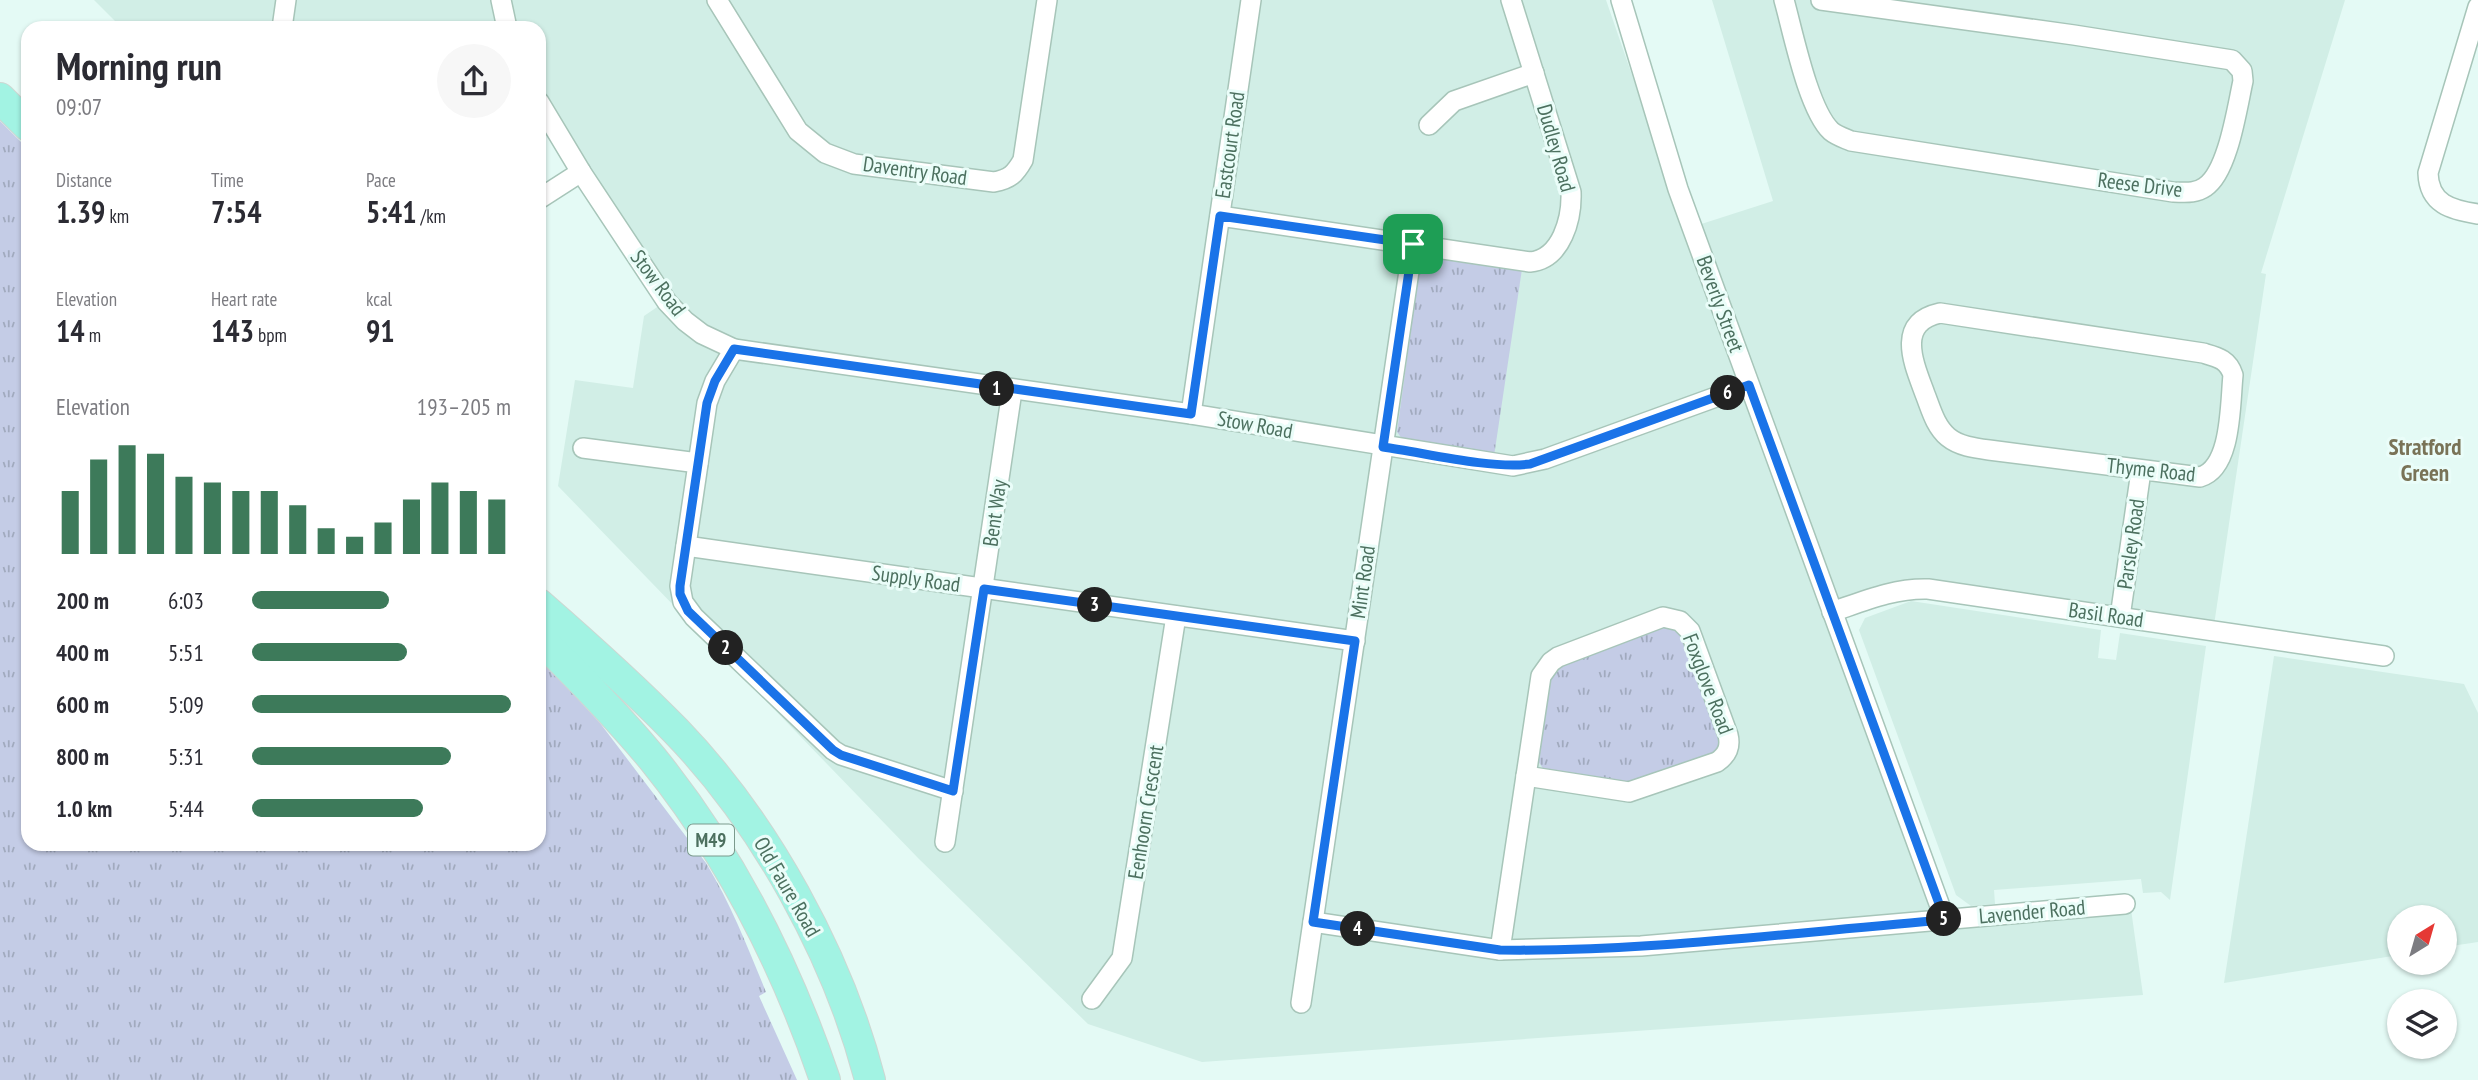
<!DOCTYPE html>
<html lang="en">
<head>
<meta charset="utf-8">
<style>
	:root { --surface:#fff; --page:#f7f7f7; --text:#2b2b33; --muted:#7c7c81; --accent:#3d7a5a }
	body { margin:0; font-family:"PT Sans Narrow",sans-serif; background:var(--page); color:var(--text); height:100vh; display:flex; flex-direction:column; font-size:26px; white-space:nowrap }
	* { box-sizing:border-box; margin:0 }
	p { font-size:23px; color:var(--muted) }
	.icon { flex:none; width:38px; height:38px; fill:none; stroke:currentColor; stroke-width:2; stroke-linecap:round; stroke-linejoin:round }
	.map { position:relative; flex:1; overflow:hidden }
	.details { position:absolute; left:21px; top:21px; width:525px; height:830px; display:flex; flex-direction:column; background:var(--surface); border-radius:21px; box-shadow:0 2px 5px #0004 }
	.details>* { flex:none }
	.needle { width:46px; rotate:37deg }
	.fabs { position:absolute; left:2387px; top:905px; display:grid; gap:14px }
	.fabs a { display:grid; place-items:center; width:70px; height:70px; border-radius:50%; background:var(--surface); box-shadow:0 2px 5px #0004; font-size:35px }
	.pin { position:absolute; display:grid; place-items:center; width:60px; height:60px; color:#fff; margin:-30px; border-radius:14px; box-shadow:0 4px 10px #0006 }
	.km { position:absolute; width:35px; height:35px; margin:-18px; border-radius:50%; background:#222; color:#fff; font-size:19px; line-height:35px; text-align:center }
	.round { display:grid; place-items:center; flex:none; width:74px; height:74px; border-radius:37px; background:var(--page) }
	.summary { display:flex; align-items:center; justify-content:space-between; height:119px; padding:0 35px }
	h1 { font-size:38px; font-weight:800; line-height:52px }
	.figures { display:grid; grid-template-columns:repeat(3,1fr); gap:10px; height:119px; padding:7px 35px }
	.figures div { display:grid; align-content:center }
	.figures b { font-size:30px; font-weight:800 }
	.figures small { font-size:19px; font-weight:400 }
	.figures p { font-size:19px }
	.chart { height:196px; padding:14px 35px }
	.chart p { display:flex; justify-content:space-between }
	.chart svg { width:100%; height:126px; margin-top:7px; stroke:var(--accent); stroke-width:6 }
	ul { padding:0 35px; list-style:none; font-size:23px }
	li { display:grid; grid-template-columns:112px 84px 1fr; align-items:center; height:52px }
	li i { height:18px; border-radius:9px; background:var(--accent) }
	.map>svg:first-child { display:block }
</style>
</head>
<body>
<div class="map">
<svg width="2478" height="1080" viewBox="0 0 2478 1080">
	<defs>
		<pattern id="grass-tufts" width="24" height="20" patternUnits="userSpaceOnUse" patternTransform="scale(1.75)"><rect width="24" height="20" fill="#c4cce6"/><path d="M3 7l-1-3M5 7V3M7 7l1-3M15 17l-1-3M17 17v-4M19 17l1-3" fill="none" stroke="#a1aabe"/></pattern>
	</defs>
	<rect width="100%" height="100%" fill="#e4faf5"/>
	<g fill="#d1eee6">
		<polygon points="94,0 1606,0 1668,179 1692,227 1773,201 1712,0 2345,0 2261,273 2266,274 2213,632 1928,590 1834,613 1945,919 2130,902 2143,995 1202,1062 1088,1024 919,859 558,486 575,380 633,388 644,316 666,301 539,104 539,28 122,28"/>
		<polygon points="1911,601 2101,630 2098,658 2116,660 2120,633 2206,646 2170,900 2161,892 2143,893 2141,879 1994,890 1995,904 1971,906 1956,895 1859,630 1865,618"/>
		<polygon points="2274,656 2464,684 2478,713 2478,942 2445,947 2445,917 2399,917 2399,955 2224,983"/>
	</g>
	<g fill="url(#grass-tufts)">
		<path d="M0,121L28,149V844H539V657L600,723L706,863C731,904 748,948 766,992L759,996L797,1080H0Z"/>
		<polygon points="1434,256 1522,269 1494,456 1403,440 1397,432 1419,271 1424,260"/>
		<polygon points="1664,626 1680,631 1720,738 1719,747 1712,755 1631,783 1544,770 1538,761 1548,683 1558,665"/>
	</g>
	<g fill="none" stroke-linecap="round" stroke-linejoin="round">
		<defs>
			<g id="minor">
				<polyline points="501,0 507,28"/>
				<path d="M717,0L798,131L825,153L854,164L994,182C1010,179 1015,174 1023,160L1047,0"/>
				<polyline points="1621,0 1678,189 1945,920"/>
				<path d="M1784,0C1793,32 1808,109 1831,131C1837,136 1844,138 1851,141L2173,192C2184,192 2195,194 2205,187C2228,172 2237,108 2243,81L2242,71L2232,60L2074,35L1821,0"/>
				<path d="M2478,7L2428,173C2429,204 2451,210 2478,214"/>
				<polyline points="282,28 286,0"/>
				<polyline points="539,102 581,172 667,302 685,321 702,334 734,349 1191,414 1513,466 1545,459 1749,385"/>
				<polyline points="1429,125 1454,101 1534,73"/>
				<polyline points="539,199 581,172"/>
				<path d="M1220,216L1530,262C1562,259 1572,218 1571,192L1511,0"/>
				<path d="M1940,313L2203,353C2217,357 2228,359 2233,375C2230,404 2232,468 2200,477L1989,450C1974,448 1959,446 1948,437C1935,426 1931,409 1925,394C1914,364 1895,323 1940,313Z"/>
				<polyline points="734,349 715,381 707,403 680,586 683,602 694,617 833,750 841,755 953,791"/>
				<polyline points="1191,414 1251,0"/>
				<polyline points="583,448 698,463"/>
				<polyline points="686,546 1355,641"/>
				<path d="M1832,612C1864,601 1894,588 1928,589L2384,656"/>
				<path d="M1663,617L1680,621L1690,631L1728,735C1731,747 1727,755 1717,762L1629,792L1526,776L1541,676L1551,662L1558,657Z"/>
				<polyline points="2120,617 2141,471"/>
				<polyline points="945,842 1012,391"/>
				<polyline points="1313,922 1500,950 1641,946 2125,904"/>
				<polyline points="1500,950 1526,776"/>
				<polyline points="1092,999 1122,958 1176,616"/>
				<polyline points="1301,1003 1413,244"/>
			</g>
			<g id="primary">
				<polyline points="0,98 28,126"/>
				<path d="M539,604C586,645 632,686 676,731C765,823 838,956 870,1080"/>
				<path d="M539,638C578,676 617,716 652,758C729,853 786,965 825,1080"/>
			</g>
		</defs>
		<use href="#minor" stroke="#a7c5b9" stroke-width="22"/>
		<use href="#primary" stroke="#cdd7d2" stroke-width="32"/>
		<use href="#minor" stroke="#fff" stroke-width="19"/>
		<use href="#primary" stroke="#a2f3e3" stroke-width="30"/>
	</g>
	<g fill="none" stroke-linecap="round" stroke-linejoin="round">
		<defs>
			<path id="route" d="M1220,216L1413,244L1383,447C1426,453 1489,469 1530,464L1749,385L1945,920C1797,932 1648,952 1500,950L1313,922L1355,641L984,589L953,791L841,755L833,750L688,611L680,594V586L707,403L715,381L734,349L1191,414Z"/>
		</defs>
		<use href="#route" stroke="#fff" stroke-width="14"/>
		<use href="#route" stroke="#1a73e8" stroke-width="9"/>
	</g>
	<g text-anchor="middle" stroke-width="6" stroke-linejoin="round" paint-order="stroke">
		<rect fill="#eafdf9" stroke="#7b9a8d" stroke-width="2" x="688" y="824.5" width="46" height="31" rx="5"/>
		<g font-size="19" font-weight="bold" fill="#4c705f">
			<text x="711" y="847">M49</text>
		</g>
		<g font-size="21" fill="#4c705f" stroke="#eafdf9">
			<text transform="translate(1230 145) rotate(-82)" y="7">Eastcourt Road</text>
			<text transform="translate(1556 148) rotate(74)" y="7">Dudley Road</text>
			<text transform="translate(915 171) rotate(8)" y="7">Daventry Road</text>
			<text transform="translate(2140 185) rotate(7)" y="7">Reese Drive</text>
			<text transform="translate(658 283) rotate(53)" y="7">Stow Road</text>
			<text transform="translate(1720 304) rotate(70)" y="7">Beverly Street</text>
			<text transform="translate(1255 425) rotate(10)" y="7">Stow Road</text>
			<text transform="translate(2151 470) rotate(6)" y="7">Thyme Road</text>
			<text transform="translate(995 513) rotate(-82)" y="7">Bent Way</text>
			<text transform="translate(2131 544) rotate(-82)" y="7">Parsley Road</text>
			<text transform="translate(916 579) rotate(8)" y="7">Supply Road</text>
			<text transform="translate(1363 582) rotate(-82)" y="7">Mint Road</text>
			<text transform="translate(2106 615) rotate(8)" y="7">Basil Road</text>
			<text transform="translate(1708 684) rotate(69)" y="7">Foxglove Road</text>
			<text transform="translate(1146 812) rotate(-81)" y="7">Eenhoorn Crescent</text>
			<text transform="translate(787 887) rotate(60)" y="7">Old Faure Road</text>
			<text transform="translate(2032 912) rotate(-5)" y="7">Lavender Road</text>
		</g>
		<g font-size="23" font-weight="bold" fill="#797357" stroke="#eafdf9">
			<text x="2425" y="455">Stratford<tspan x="2425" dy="26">Green</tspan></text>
		</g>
	</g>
</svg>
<div class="fabs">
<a><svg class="needle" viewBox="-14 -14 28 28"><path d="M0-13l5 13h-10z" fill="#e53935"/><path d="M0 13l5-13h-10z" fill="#7c7c81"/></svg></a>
<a><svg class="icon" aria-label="layers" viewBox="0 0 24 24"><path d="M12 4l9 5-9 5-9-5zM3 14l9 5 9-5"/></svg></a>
</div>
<div class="pin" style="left:1413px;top:244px;background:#1e9e55"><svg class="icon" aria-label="arrive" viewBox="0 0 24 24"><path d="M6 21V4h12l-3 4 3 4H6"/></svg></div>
<b class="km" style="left:997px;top:389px">1</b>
<b class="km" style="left:726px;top:648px">2</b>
<b class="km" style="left:1095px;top:605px">3</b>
<b class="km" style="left:1358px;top:929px">4</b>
<b class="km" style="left:1944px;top:919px">5</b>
<b class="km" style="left:1728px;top:393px">6</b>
<section class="details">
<div class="summary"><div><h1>Morning run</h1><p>09:07</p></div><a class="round"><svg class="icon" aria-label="share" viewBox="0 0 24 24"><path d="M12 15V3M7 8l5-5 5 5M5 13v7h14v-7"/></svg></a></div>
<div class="figures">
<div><p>Distance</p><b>1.39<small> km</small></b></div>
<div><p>Time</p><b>7:54</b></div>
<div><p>Pace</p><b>5:41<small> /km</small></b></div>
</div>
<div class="figures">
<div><p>Elevation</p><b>14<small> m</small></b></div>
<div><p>Heart rate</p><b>143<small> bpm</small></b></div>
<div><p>kcal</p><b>91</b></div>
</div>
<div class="chart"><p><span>Elevation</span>193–205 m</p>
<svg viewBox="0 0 160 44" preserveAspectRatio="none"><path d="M5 44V22M15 44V11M25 44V6M35 44V9M45 44V17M55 44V19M65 44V22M75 44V22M85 44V27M95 44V35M105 44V38M115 44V33M125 44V25M135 44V19M145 44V22M155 44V25"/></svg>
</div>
<ul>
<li><b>200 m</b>6:03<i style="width:53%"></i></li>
<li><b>400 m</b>5:51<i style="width:60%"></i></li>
<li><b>600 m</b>5:09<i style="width:100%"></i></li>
<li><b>800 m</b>5:31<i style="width:77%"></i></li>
<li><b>1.0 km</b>5:44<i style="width:66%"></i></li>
</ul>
</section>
</div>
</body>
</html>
